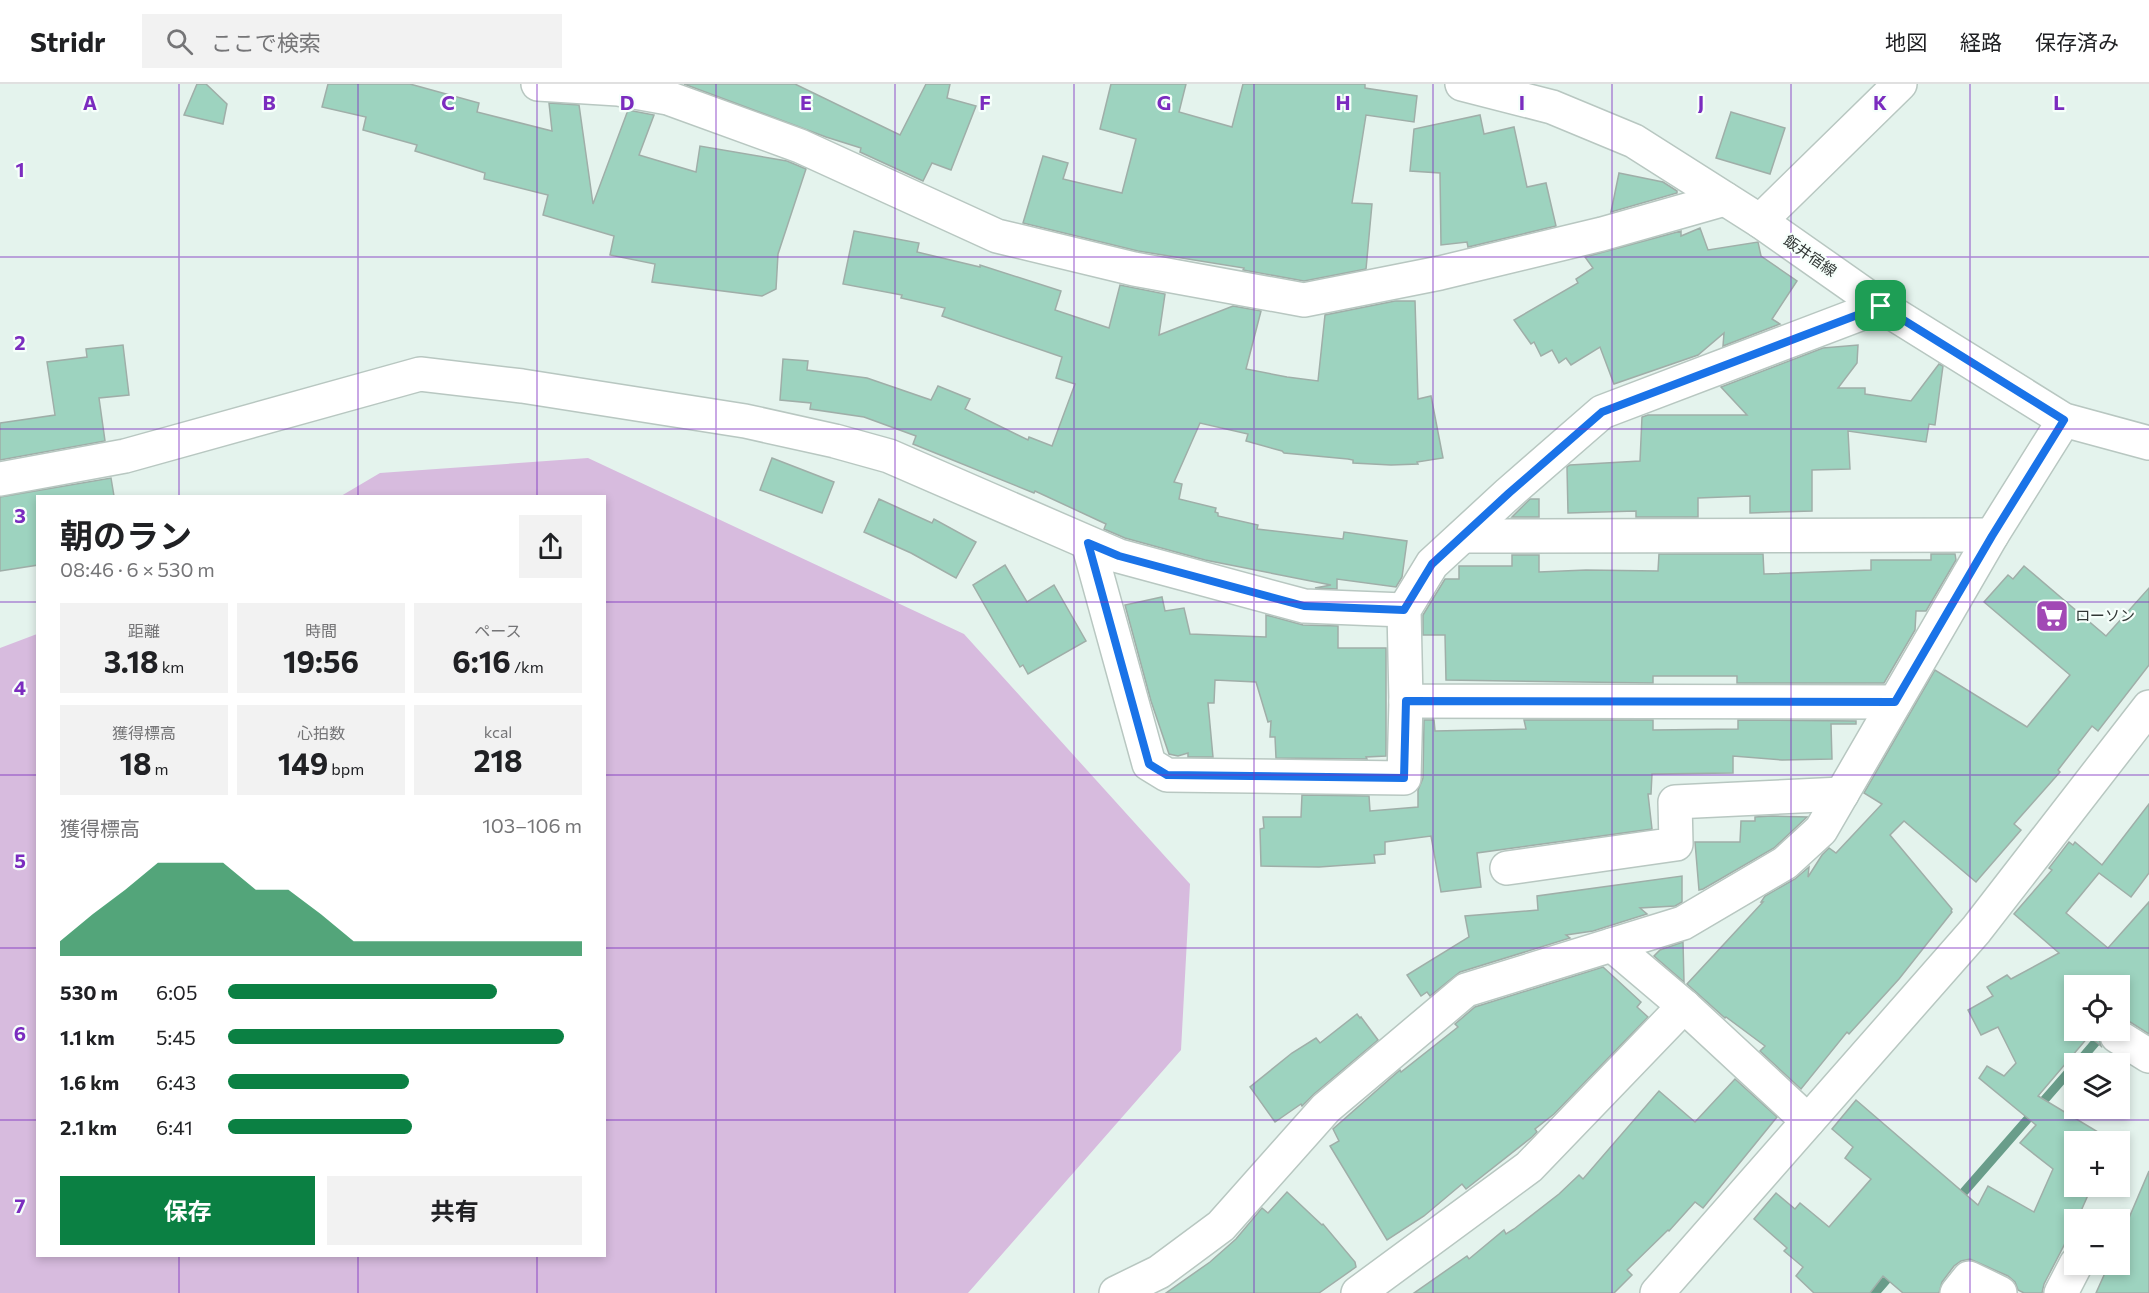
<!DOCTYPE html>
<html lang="ja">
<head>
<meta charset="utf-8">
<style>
	:root { --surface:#fff; --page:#f2f2f2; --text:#202124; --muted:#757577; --line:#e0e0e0; --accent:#0b8043 }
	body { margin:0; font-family:Commissioner,"Noto Sans JP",sans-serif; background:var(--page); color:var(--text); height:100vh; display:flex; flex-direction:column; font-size:22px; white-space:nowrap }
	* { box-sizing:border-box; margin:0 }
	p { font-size:20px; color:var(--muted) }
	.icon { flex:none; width:33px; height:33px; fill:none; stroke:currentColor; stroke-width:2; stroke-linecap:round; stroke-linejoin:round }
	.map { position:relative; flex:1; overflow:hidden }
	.drawer { position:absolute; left:36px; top:411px; width:570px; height:762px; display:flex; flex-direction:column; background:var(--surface); border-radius:0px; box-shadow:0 3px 9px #0003 }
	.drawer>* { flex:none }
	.tools { position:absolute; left:2064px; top:891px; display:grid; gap:12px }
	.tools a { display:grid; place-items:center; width:66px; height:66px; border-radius:0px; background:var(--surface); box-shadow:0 3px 9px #0003; font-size:30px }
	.pin { position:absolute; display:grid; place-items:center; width:51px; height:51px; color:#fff; margin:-26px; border-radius:12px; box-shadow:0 3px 9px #0006 }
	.round { display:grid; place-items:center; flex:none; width:63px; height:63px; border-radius:0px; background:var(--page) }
	.headline { display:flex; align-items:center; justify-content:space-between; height:102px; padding:0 24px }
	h1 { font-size:33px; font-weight:700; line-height:45px }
	.stats { display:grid; grid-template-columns:repeat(3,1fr); gap:9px; height:102px; padding:6px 24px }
	.stats div { display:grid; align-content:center; border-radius:0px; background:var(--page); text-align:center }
	.stats b { font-size:30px; font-weight:700 }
	.stats small { font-size:16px; font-weight:400 }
	.stats p { font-size:16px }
	.chart { height:168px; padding:12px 24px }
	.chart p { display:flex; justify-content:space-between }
	.chart svg { width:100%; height:108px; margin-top:6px; fill:var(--accent); opacity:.7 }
	.button { display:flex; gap:12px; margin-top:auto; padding:12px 24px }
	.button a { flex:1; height:69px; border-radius:0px; background:var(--accent); color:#fff; font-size:24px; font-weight:700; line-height:69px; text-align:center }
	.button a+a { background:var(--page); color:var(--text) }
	ul { padding:0 24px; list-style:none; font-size:20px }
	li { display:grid; grid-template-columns:96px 72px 1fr; align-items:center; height:45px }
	li i { height:15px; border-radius:8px; background:var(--accent) }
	header { display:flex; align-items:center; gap:36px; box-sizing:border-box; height:84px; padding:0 30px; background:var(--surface); border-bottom:2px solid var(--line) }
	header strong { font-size:28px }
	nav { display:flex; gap:33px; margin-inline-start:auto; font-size:21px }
	.search { width:420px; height:54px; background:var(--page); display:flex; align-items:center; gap:15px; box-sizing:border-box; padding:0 21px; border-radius:0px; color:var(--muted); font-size:22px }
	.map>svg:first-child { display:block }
</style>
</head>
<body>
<header>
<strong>Stridr</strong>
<div class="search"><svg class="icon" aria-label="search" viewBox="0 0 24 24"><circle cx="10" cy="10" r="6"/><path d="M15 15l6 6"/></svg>ここで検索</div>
<nav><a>地図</a><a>経路</a><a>保存済み</a></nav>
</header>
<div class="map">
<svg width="2149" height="1209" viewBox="0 0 2149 1209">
	<rect width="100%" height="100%" fill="#e4f3ed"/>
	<polygon fill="#d7bbde" points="588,374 964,550 1190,800 1181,966 968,1209 0,1209 0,564 37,550 38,1172 604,1172 604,412 341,412 380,389"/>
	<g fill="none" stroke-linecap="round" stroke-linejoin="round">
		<g stroke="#699d8a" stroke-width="9">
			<polyline points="2077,980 2106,946"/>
			<polyline points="1956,1117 2074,982"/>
			<polyline points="1875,1209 1895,1186"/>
		</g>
	</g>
	<g fill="#9dd3bf" stroke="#9faea8" stroke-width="1.5">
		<polygon points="197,0 206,0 227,20 223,40 184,31"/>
		<polygon points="328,0 410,0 479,19 477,28 552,47 549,19 579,21 593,120 628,26 654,31 639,71 696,88 700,62 787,77 806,85 778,170 776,205 762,212 652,198 655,180 610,171 614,152 543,131 548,111 484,95 485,89 415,67 417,61 363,46 366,33 322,23"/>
		<polygon points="684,0 795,0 900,51 926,0 950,0 947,14 976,22 951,86 932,79 923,97 860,68 861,64 826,53"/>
		<polygon points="1111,0 1186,0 1179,28 1232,43 1243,0 1365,0 1365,4 1417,12 1414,38 1366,31 1352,119 1372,120 1366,185 1304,197 1243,186 1244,184 1138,167 1023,139 1043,72 1068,79 1063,95 1122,109 1136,55 1100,45"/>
		<polygon points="1731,28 1785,44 1770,90 1716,74"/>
		<polygon points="1480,31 1484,50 1514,43 1527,103 1546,99 1556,142 1468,163 1467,158 1441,161 1440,89 1410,87 1414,45"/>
		<polygon points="1619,89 1663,98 1677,107 1677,109 1611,128"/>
		<polygon points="1700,144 1708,166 1758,158 1761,172 1797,197 1772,235 1780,240 1723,262 1724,249 1698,271 1614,300 1600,263 1571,281 1566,274 1559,279 1552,266 1541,272 1534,258 1531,260 1514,236 1578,199 1576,195 1593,184 1585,173 1681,147 1681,152"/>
		<polygon points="854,147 919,159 917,168 980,183 980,181 1061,207 1055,226 1109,244 1120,201 1165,210 1159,251 1233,222 1261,227 1246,285 1287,293 1318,297 1325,231 1395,217 1415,217 1418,315 1431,312 1443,374 1417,378 1418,380 1391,381 1353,379 1353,376 1348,375 1284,369 1282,367 1246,357 1248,350 1200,339 1174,398 1182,400 1179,415 1216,424 1215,428 1218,429 1218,432 1258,441 1257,445 1343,455 1344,448 1407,457 1402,493 1396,503 1337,495 1337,505 1315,504 1331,501 1205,476 1125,454 1104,445 1106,440 1035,407 1034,409 913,360 916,352 864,333 810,325 811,319 780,316 783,275 808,277 807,286 867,294 931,316 938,302 970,315 965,325 1028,356 1029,353 1052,362 1075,300 1056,294 1062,273 942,232 945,224 901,214 902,211 843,200"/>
		<polygon points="123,261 129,311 99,314 105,357 0,376 0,339 55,331 47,278 87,273 86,265"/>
		<polygon points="1858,261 1857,279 1838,304 1865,304 1865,310 1911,317 1939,280 1943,282 1935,341 1929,340 1926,358 1848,347 1850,385 1812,386 1812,427 1750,429 1750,412 1698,414 1698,433 1636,433 1636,427 1568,429 1567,383 1570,381 1640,377 1642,333 1648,331 1747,331 1721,303 1823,264"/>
		<polygon points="772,374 834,398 822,429 760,406"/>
		<polygon points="111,394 114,412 38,412 38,481 0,487 0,413"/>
		<polygon points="879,415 932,439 934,435 976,458 956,494 911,469 864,448"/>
		<polygon points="1530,415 1539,415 1539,433 1512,433"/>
		<polygon points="1659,470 1763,470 1764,490 1871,486 1871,476 1931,476 1931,470 1955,470 1956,476 1926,527 1916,527 1915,546 1884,599 1737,599 1737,592 1653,592 1653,599 1446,596 1445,551 1423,551 1423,531 1445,495 1459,495 1459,482 1512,482 1512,471 1539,471 1539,488 1586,486 1658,487"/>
		<polygon points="1005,481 1027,518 1054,501 1086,557 1028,590 1023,581 1020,583 973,501"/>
		<polygon points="2024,482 2106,552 2149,504 2149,581 2098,647 2092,642 2058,686 2060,688 2014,740 2021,746 1976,798 1904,737 1890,751 1952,825 1951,827 1952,828 1899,895 1849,950 1847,948 1801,1005 1760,967 1765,962 1726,933 1725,934 1687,900 1763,818 1761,818 1765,812 1795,795 1809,783 1808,793 1822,771 1829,764 1836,769 1882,720 1864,709 1935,586 2027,643 2070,591 1984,518 2008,491 2013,495"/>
		<polygon points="1162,513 1165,527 1184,524 1190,550 1266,553 1266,531 1303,541 1338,542 1338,564 1386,564 1386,672 1366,673 1367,675 1276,674 1275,653 1270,653 1271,637 1268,638 1256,598 1215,596 1214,619 1208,619 1213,673 1188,673 1188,669 1178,672 1169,670 1151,617 1125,521"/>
		<polygon points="1424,636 1434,636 1435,647 1526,645 1524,636 1653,636 1653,646 1738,645 1738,636 1856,637 1856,640 1831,640 1832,675 1782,676 1733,672 1733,689 1652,690 1651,710 1648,710 1652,745 1477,769 1481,803 1441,808 1431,752 1385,758 1385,770 1374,771 1375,779 1319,783 1261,782 1260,745 1264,744 1263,733 1301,733 1302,711 1369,712 1370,727 1418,723 1418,706 1423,694"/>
		<polygon points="2149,720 2149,789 2131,813 2099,789 2066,829 2108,864 2149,818 2149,950 2127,936 2120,934 2120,902 2074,902 2074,946 2100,946 2098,952 2101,962 2089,952 2038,1012 2113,1057 2074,1058 2074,1102 2092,1102 2077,1136 2074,1136 2074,1142 2044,1200 2042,1209 2024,1209 2018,1206 2015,1198 2008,1192 1970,1175 1961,1177 1954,1182 1942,1198 1939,1209 1903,1209 1883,1192 1870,1209 1814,1209 1796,1192 1803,1183 1784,1167 1787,1164 1754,1135 1776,1109 1795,1125 1800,1119 1829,1143 1871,1095 1845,1074 1853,1063 1832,1045 1856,1016 1978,1121 1988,1102 2034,1128 2053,1085 2020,1059 2036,1041 1979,994 1987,982 2004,992 2016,979 1998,943 1981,951 1968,926 1993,912 1987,903 2007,891 2011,895 2059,869 2014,830 2052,786 2049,784 2069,758 2073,761 2075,758 2102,781"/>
		<polygon points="1772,732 1807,733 1774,764 1703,805 1699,806 1695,758 1740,758 1741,737 1755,737 1755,733"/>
		<polygon points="1682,792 1682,818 1675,822 1640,824 1647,830 1593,847 1566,851 1570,854 1460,888 1430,912 1427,908 1421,912 1407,891 1469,853 1465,832 1538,826 1537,812"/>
		<polygon points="1683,858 1684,898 1654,872 1660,866"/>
		<polygon points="1603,883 1641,918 1637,923 1648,933 1554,1030 1535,1045 1537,1048 1532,1053 1466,1105 1462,1100 1424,1132 1387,1156 1330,1062 1339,1057 1333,1045 1400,986 1401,988 1458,943 1455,940 1475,923"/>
		<polygon points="1357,930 1360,934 1361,933 1378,956 1314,1010 1302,1022 1301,1020 1275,1038 1250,1003 1292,969 1316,954 1320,959"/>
		<polygon points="1735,995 1777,1033 1703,1124 1695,1118 1669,1147 1668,1146 1627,1186 1632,1191 1614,1209 1414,1209 1467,1172 1469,1175 1504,1146 1506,1150 1514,1145 1559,1110 1579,1091 1583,1095 1659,1007 1695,1038"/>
		<polygon points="2149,1087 2149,1209 2096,1209 2109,1180 2120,1180 2120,1155"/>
		<polygon points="1287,1108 1322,1141 1323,1140 1355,1178 1356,1183 1319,1209 1166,1209 1210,1178 1236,1155 1262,1124 1268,1129"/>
	</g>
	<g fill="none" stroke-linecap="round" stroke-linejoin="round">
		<defs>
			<g id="minor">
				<polyline points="538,0 618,5 668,14 800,62 997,152 1134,185 1304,216 1440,189 1602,150 1725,115"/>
				<polyline points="1760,137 1900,0"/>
				<polyline points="1881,222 1602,328 1509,409 1432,480 1404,526 1406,617 1895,618"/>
				<polyline points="0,395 125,372 420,290 522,302 745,337 835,357 889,372 1119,472 1304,522 1404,526"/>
				<polyline points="1464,452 1992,451"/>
				<polyline points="1088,459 1149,680 1167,691 1404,694 1406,617"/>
				<polyline points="1507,784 1676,760 1675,718 1842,710"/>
				<polyline points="1612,861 1684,922 1808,1037"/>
				<polyline points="2117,952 2149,972"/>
				<polyline points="1116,1209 1159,1188 1221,1142 1326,1024 1466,906 1683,839 1785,779 1821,746 1992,451 2064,336"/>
				<polyline points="1358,1209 1529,1083 1684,922"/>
				<polyline points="1657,1209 1976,846 2149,623"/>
				<polyline points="1957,1209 1969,1194 2000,1209"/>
				<polyline points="2061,1209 2076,1180"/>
			</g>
			<polyline id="primary" points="1462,0 1552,23 1634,57 1760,137 1881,222 2064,336 2149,359"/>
		</defs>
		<use href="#minor" stroke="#b8c7c1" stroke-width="36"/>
		<use href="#primary" stroke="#b8c7c1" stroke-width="36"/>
		<use href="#minor" stroke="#fff" stroke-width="33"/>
		<use href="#primary" stroke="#fff" stroke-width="33"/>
	</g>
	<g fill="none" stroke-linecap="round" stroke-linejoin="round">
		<defs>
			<polygon id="route" points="1881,222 2064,336 1992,452 1895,618 1406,617 1404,694 1167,691 1149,680 1088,459 1119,472 1304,522 1404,526 1432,480 1509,409 1602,328"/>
		</defs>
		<use href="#route" stroke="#fff" stroke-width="12"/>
		<use href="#route" stroke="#1a73e8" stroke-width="8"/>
	</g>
	<path fill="none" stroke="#7b2cbf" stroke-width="1.5" stroke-opacity="0.55" d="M179,0V412M358,0V412M537,0V412M716,0V1209M895,0V1209M1074,0V1209M1254,0V1209M1433,0V1209M1612,0V1209M1791,0V1209M1970,0V1209M0,173H2149M0,345H2149M0,518H38M604,518H2149M0,691H38M604,691H2149M0,864H38M604,864H2149M0,1036H38M604,1036H2149M179,1172V1209M358,1172V1209M537,1172V1209"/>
	<defs>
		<symbol id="supermarket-square" viewBox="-11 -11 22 22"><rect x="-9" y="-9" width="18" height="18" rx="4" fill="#a149b5" stroke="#f6fffb"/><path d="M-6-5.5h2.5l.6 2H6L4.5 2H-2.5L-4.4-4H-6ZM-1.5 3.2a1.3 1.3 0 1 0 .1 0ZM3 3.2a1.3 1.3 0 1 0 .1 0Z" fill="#fff"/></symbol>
	</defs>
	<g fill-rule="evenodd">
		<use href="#supermarket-square" x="2033" y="513" width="38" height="38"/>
	</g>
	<g text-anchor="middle" stroke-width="4.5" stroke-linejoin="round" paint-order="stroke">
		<g font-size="15" fill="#313735" stroke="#f6fffb">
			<text transform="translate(1810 172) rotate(35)" y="5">飯井宿線</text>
		</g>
		<g font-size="15" fill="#313735" stroke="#f6fffb" text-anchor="start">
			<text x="2075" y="537">ローソン</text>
		</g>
	</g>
	<g font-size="20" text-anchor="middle" font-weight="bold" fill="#7b2cbf" stroke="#f6fffb" stroke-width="4.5" stroke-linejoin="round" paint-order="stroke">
		<text x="90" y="26">A</text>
		<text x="269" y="26">B</text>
		<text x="448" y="26">C</text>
		<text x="627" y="26">D</text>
		<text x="806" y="26">E</text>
		<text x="985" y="26">F</text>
		<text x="1164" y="26">G</text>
		<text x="1343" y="26">H</text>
		<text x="1522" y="26">I</text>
		<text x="1701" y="26">J</text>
		<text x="1880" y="26">K</text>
		<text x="2059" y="26">L</text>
		<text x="20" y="93">1</text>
		<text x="20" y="266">2</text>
		<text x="20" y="439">3</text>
		<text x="20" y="611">4</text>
		<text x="20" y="784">5</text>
		<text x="20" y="957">6</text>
		<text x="20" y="1129">7</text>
	</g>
</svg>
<div class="tools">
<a><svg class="icon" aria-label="locate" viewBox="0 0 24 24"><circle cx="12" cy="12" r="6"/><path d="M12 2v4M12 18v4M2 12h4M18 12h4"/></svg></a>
<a><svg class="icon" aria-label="layers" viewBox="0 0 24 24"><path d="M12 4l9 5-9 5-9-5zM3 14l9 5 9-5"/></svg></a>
<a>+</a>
<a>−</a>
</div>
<div class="pin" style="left:1881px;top:222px;background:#1e9e55"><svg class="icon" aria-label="arrive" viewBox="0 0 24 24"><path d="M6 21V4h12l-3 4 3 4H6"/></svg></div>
<section class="drawer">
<div class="headline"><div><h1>朝のラン</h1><p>08:46 · 6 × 530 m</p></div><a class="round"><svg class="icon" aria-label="share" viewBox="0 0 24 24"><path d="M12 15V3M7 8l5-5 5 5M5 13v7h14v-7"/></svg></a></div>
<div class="stats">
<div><p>距離</p><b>3.18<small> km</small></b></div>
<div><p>時間</p><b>19:56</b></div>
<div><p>ペース</p><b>6:16<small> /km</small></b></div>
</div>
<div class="stats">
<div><p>獲得標高</p><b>18<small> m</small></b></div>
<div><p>心拍数</p><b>149<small> bpm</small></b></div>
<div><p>kcal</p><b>218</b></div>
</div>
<div class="chart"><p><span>獲得標高</span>103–106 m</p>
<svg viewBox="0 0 160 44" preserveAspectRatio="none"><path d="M0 44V38L10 27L20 17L30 6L40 6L50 6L60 17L70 17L80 27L90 38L100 38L110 38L120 38L130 38L140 38L150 38L160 38V44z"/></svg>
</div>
<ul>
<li><b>530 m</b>6:05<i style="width:76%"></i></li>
<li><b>1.1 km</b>5:45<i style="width:95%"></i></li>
<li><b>1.6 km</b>6:43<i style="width:51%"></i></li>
<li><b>2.1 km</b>6:41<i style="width:52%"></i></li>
</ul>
<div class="button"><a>保存</a><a>共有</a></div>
</section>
</div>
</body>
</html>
